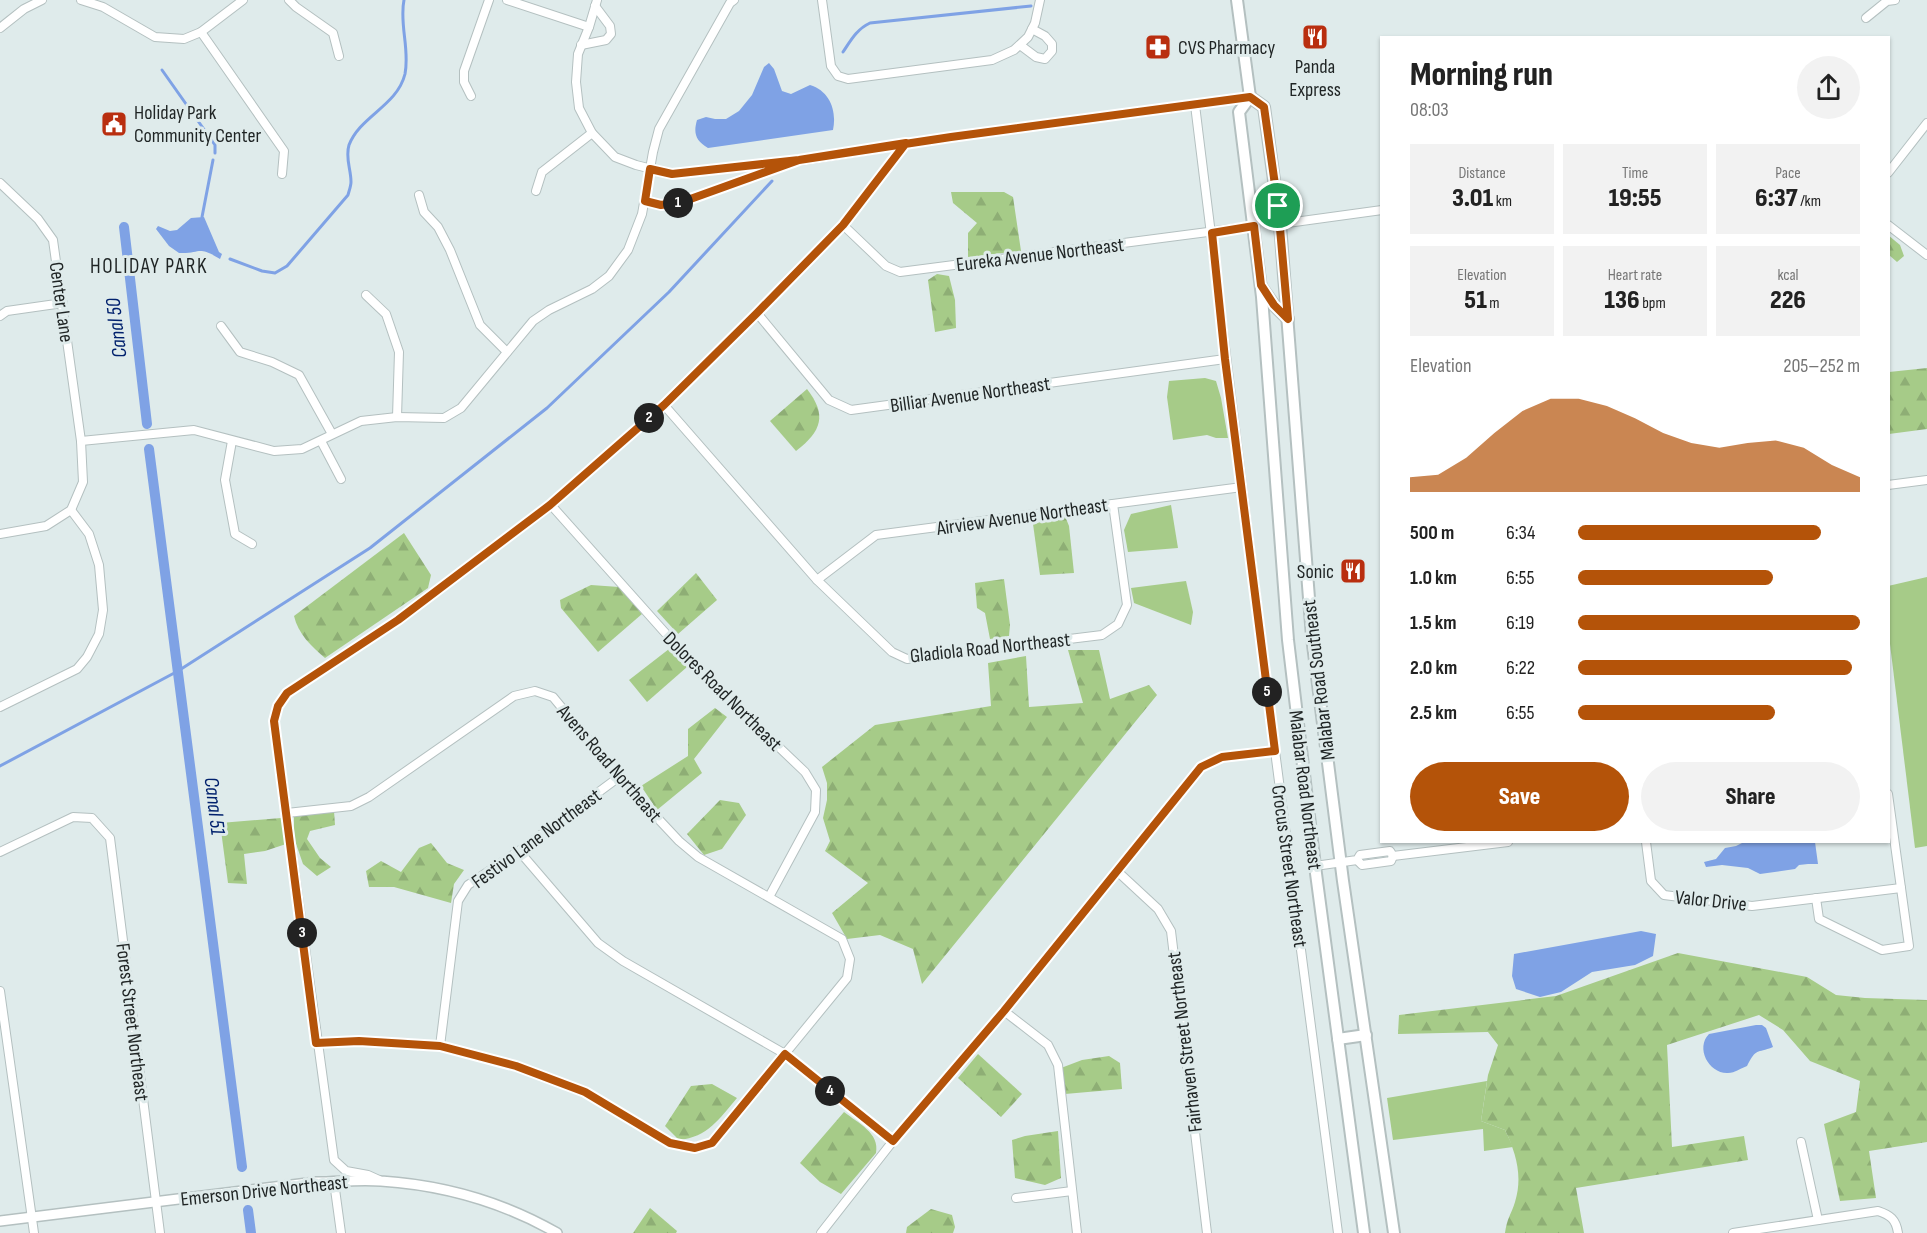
<!DOCTYPE html>
<html lang="en">
<head>
<meta charset="utf-8">
<style>
	:root { --surface:#fff; --page:#f2f2f2; --text:#222; --muted:#767676; --accent:#b45309 }
	body { margin:0; font-family:"Sofia Sans Condensed",sans-serif; background:var(--page); color:var(--text); height:100vh; display:flex; flex-direction:column; font-size:22px; white-space:nowrap }
	* { box-sizing:border-box; margin:0 }
	p { font-size:20px; color:var(--muted) }
	.icon { flex:none; width:33px; height:33px; fill:none; stroke:currentColor; stroke-width:2; stroke-linecap:round; stroke-linejoin:round }
	.map { position:relative; flex:1; overflow:hidden }
	.panel { position:absolute; left:1380px; top:36px; width:510px; height:807px; display:flex; flex-direction:column; background:var(--surface); border-radius:0px; box-shadow:0 2px 4px #0004 }
	.panel>* { flex:none }
	.pin { position:absolute; display:grid; place-items:center; width:51px; height:51px; color:#fff; margin:-26px; border:3px solid #fff; border-radius:50%; box-shadow:0 2px 6px #0007 }
	.km { position:absolute; width:30px; height:30px; margin:-15px; border-radius:50%; background:#222; color:#fff; font-size:16px; line-height:30px; text-align:center }
	.round { display:grid; place-items:center; flex:none; width:63px; height:63px; border-radius:32px; background:var(--page) }
	.headline { display:flex; align-items:center; justify-content:space-between; height:102px; padding:0 30px }
	h1 { font-size:33px; font-weight:800; line-height:45px }
	.figures { display:grid; grid-template-columns:repeat(3,1fr); gap:9px; height:102px; padding:6px 30px }
	.figures div { display:grid; align-content:center; border-radius:0px; background:var(--page); text-align:center }
	.figures b { font-size:26px; font-weight:800 }
	.figures small { font-size:16px; font-weight:400 }
	.figures p { font-size:16px }
	.chart { height:168px; padding:12px 30px }
	.chart p { display:flex; justify-content:space-between }
	.chart svg { width:100%; height:108px; margin-top:6px; fill:var(--accent); opacity:.7 }
	.primary-button { display:flex; gap:12px; margin-top:auto; padding:12px 30px }
	.primary-button a { flex:1; height:69px; border-radius:36px; background:var(--accent); color:#fff; font-size:24px; font-weight:800; line-height:69px; text-align:center }
	.primary-button a+a { background:var(--page); color:var(--text) }
	ul { padding:0 30px; list-style:none; font-size:20px }
	li { display:grid; grid-template-columns:96px 72px 1fr; align-items:center; height:45px }
	li i { height:15px; border-radius:8px; background:var(--accent) }
	.map>svg:first-child { display:block }
</style>
</head>
<body>
<div class="map">
<svg width="1927" height="1233" viewBox="0 0 1927 1233">
	<defs>
		<pattern id="forest-firs" width="22" height="20" patternUnits="userSpaceOnUse" patternTransform="scale(1.5)"><rect width="22" height="20" fill="#a6cb88"/><path d="M5 1l3.5 6h-7zM16 11l3.5 6h-7z" fill="#8eae75"/></pattern>
	</defs>
	<rect width="100%" height="100%" fill="#dfebeb"/>
	<g fill="#a6cb88">
		<polygon points="1205,378 1216,381 1221,398 1228,438 1216,438 1207,435 1173,440 1167,397 1169,381"/>
		<polygon points="1171,505 1178,548 1128,552 1124,530 1131,514"/>
		<polygon points="1927,577 1927,846 1915,848 1889,636 1888,586"/>
		<polygon points="1186,581 1193,612 1191,625 1134,603 1131,588"/>
		<polygon points="1487,1081 1481,1121 1505,1130 1513,1147 1484,1151 1483,1129 1393,1140 1387,1098"/>
	</g>
	<g fill="url(#forest-firs)">
		<polygon points="951,192 1004,192 1013,197 1021,251 968,257 968,233 977,223 953,203"/>
		<polygon points="1888,235 1900,245 1904,256 1897,262 1889,255"/>
		<polygon points="937,274 949,276 955,300 956,328 935,332 928,280"/>
		<polygon points="1927,368 1927,429 1889,434 1889,372"/>
		<path d="M807,389C827,415 822,431 796,451L770,421Z"/>
		<polygon points="1065,516 1069,526 1074,573 1040,575 1033,524"/>
		<path d="M404,533L431,575L428,588L325,658C312,647 298,634 294,616Z"/>
		<polygon points="696,573 717,600 678,634 657,611"/>
		<polygon points="1004,579 1010,625 1009,636 990,639 985,613 977,608 975,583"/>
		<polygon points="591,585 619,587 642,614 598,652 561,608 560,600"/>
		<polygon points="669,649 687,667 647,702 629,680"/>
		<polygon points="1068,650 1099,650 1110,699 1149,685 1157,695 922,984 913,949 880,935 847,939 832,913 868,883 825,851 830,841 823,818 827,800 827,783 822,767 875,725 991,706 988,663 1026,656 1029,707 1083,703"/>
		<polygon points="715,708 727,717 694,759 702,773 657,810 641,786 688,756 688,729"/>
		<polygon points="720,800 739,803 746,815 722,849 704,855 687,834"/>
		<polygon points="334,811 335,825 310,831 307,839 320,858 331,867 317,876 303,864 294,838 294,816"/>
		<polygon points="281,818 286,844 265,851 244,854 247,884 228,883 220,823"/>
		<polygon points="431,843 447,863 464,870 454,884 451,903 394,887 369,887 366,871 381,861 401,872 419,848"/>
		<path d="M1678,953L1807,977L1836,995L1865,998L1927,1000V1142L1869,1151L1876,1198L1840,1201L1824,1124L1856,1112L1860,1081L1810,1061L1783,1030L1759,1015L1667,1045L1672,1147L1744,1136L1748,1160L1576,1188L1584,1233H1505C1507,1218 1511,1215 1515,1202C1523,1176 1516,1153 1505,1130L1481,1121L1488,1075L1498,1045L1488,1032L1398,1034L1399,1015L1556,996Z"/>
		<polygon points="978,1054 1022,1094 1001,1117 958,1078"/>
		<polygon points="1109,1056 1120,1063 1122,1089 1065,1094 1061,1068 1082,1060"/>
		<path d="M712,1084L737,1098C719,1119 708,1137 679,1140L665,1126L691,1086Z"/>
		<path d="M844,1112C858,1123 880,1133 876,1153L841,1194L820,1182L800,1163Z"/>
		<polygon points="1058,1131 1061,1178 1045,1185 1015,1178 1012,1140 1025,1136"/>
		<polygon points="650,1208 677,1231 676,1233 633,1233"/>
		<polygon points="931,1209 952,1215 955,1227 953,1233 906,1233 907,1227"/>
	</g>
	<g fill="#7fa2e5">
		<path d="M769,63L774,69L782,91L791,94L810,85C830,91 837,111 833,130L708,148C696,141 693,134 697,120L706,117L715,119H726L739,111L752,95L764,67Z"/>
		<path d="M204,217L219,252L222,254L220,259C197,245 201,254 179,253L169,246L156,229L158,226L170,231L177,230L191,218Z"/>
		<polygon points="1744,842 1815,842 1818,864 1808,864 1799,865 1795,869 1760,874 1748,868 1722,865 1706,867 1704,862 1716,859 1725,848 1736,846"/>
		<polygon points="1641,931 1656,934 1653,956 1635,965 1592,972 1561,992 1540,997 1516,989 1512,976 1514,954"/>
		<path d="M1756,1025H1762L1766,1028L1773,1047C1756,1054 1757,1047 1747,1066C1741,1068 1735,1073 1728,1073C1709,1074 1695,1048 1709,1034Z"/>
	</g>
	<g fill="none" stroke-linecap="round" stroke-linejoin="round">
		<g stroke="#7fa2e5" stroke-width="3">
			<path d="M843,52C851,40 857,29 870,23L1031,6"/>
			<polyline points="162,70 215,145 215,153"/>
			<polyline points="202,217 213,160"/>
			<path d="M230,259L262,271L275,273L287,266L348,195C349,191 351,186 351,182C351,169 345,158 349,145C360,116 397,106 405,74C410,49 399,24 404,0"/>
			<polyline points="0,766 178,671 370,548 547,408 669,292 772,181"/>
		</g>
		<g stroke="#7fa2e5" stroke-width="10">
			<polyline points="124,227 147,424"/>
			<polyline points="149,449 242,1167"/>
			<polyline points="248,1210 251,1233"/>
		</g>
		<defs>
			<g id="minor">
				<polyline points="81,0 103,7 155,37 184,39 201,32 243,0"/>
				<polyline points="289,0 296,7 333,33 339,56"/>
				<polyline points="507,0 589,27"/>
				<polyline points="597,0 589,27 578,54 576,82 579,108 592,133 615,157 636,165 672,174 799,161 951,137 1250,97"/>
				<polyline points="822,0 831,66 838,76 848,79 992,60 1014,50 1028,37 1035,23 1040,0"/>
				<polyline points="1866,18 1887,1 1895,0"/>
				<polyline points="0,28 24,9 42,0"/>
				<polyline points="201,32 284,151 282,174"/>
				<polyline points="581,45 606,40 611,34 610,26 595,6"/>
				<polyline points="1020,45 1036,57 1045,59 1052,51 1052,44 1045,36 1032,29"/>
				<polyline points="471,96 464,82 464,71 489,0"/>
				<polyline points="1195,105 1275,751 1338,1233"/>
				<polyline points="1888,173 1927,123"/>
				<polyline points="0,183 38,219 53,240 81,441 83,482 71,510 46,526 0,534"/>
				<polyline points="536,191 542,172 592,133"/>
				<polyline points="419,195 424,212 438,227 450,250 480,325 507,352"/>
				<polyline points="645,201 661,205 682,202 786,165"/>
				<polyline points="1280,224 1382,210"/>
				<polyline points="843,225 886,266 900,272 1254,226"/>
				<polyline points="1888,225 1927,255"/>
				<polyline points="366,295 386,314 399,352 397,417"/>
				<polyline points="757,313 829,400 851,410 1225,359"/>
				<polyline points="0,316 7,311 63,303"/>
				<polyline points="221,326 240,352 272,362 299,375 332,434"/>
				<polyline points="664,405 817,580 892,652 907,659 1102,635 1118,624 1127,605 1113,504"/>
				<polyline points="81,441 194,430 274,451 302,449 361,421 397,417 444,418 461,408 533,321 549,310 592,289 609,276 628,250 642,214 653,152 659,129 730,3 734,0"/>
				<polyline points="232,441 225,480 235,534 252,544"/>
				<polyline points="321,441 341,479"/>
				<polyline points="1888,485 1927,480"/>
				<polyline points="551,505 701,673 805,772 816,790 815,812 769,897"/>
				<polyline points="817,580 876,535 1242,487"/>
				<polyline points="0,707 77,669 87,657 99,634 103,610 99,565 89,534 71,510"/>
				<polyline points="287,813 351,806 369,797 514,696 535,691 553,697 619,777 679,841 698,857 842,939 850,959 847,978 712,1143 695,1147 670,1143 585,1092 516,1066 440,1046 359,1041 317,1043"/>
				<polyline points="1646,842 1651,881 1664,895 1752,906 1901,888"/>
				<polyline points="519,851 598,943 623,961 785,1054 893,1141"/>
				<polyline points="0,852 73,817 92,818 110,838 160,1233"/>
				<polyline points="1357,860 1362,865 1391,861 1393,856"/>
				<polyline points="1315,866 1357,860 1360,855 1390,851 1393,856 1508,842"/>
				<polyline points="1117,871 1158,909 1171,931 1207,1233"/>
				<polyline points="1816,898 1819,919 1882,950 1909,946 1888,794"/>
				<polyline points="0,991 34,1233"/>
				<polyline points="1004,1011 1048,1045 1058,1065 1077,1233"/>
				<polyline points="440,1046 458,901 468,885 519,851 619,777"/>
				<polyline points="1801,1142 1818,1220"/>
				<polyline points="379,1180 368,1175 346,1171 334,1160 274,721 278,706 287,693 398,620 551,505 664,405 757,313 843,225 906,143"/>
				<polyline points="334,1182 341,1233"/>
				<polyline points="1016,1198 1072,1191"/>
				<polyline points="821,1233 893,1141 1004,1011 1201,767 1222,757 1275,751"/>
				<path d="M1733,1233L1878,1211C1890,1215 1896,1219 1898,1233"/>
			</g>
			<path id="tertiary" d="M0,1221L316,1182C338,1182 359,1179 381,1181C442,1185 503,1202 557,1233"/>
			<g id="secondary">
				<polyline points="1237,0 1250,97"/>
				<polyline points="1250,97 1264,107 1280,224 1312,637 1343,881 1394,1233"/>
				<polyline points="1250,97 1239,112 1262,297 1288,640 1315,866 1364,1233"/>
				<polyline points="1262,288 1274,305 1288,319"/>
				<polyline points="1338,1039 1366,1035"/>
			</g>
		</defs>
		<use href="#minor" stroke="#b4c0c0" stroke-width="10"/>
		<use href="#tertiary" stroke="#b4c0c0" stroke-width="12"/>
		<use href="#secondary" stroke="#b4c0c0" stroke-width="14"/>
		<use href="#minor" stroke="#fff" stroke-width="8"/>
		<use href="#tertiary" stroke="#fff" stroke-width="9"/>
		<use href="#secondary" stroke="#fff" stroke-width="10"/>
	</g>
	<g fill="none" stroke-linecap="round" stroke-linejoin="round">
		<defs>
			<polyline id="route" points="1278,206 1264,107 1250,97 951,137 799,160 682,202 661,205 645,201 650,169 672,174 799,160 906,143 843,225 757,313 664,405 550,505 398,620 287,693 278,706 274,721 316,1043 359,1041 440,1046 516,1066 585,1092 670,1143 695,1148 712,1143 785,1054 893,1141 1004,1011 1201,767 1222,757 1275,751 1225,359 1212,233 1254,226 1261,285 1274,305 1288,319 1278,206"/>
		</defs>
		<use href="#route" stroke="#fff" stroke-width="12"/>
		<use href="#route" stroke="#b45309" stroke-width="8"/>
	</g>
	<defs>
		<symbol id="restaurant-square" viewBox="-11 -11 22 22"><rect x="-9" y="-9" width="18" height="18" rx="4" fill="#b92e0f" stroke="#dfebeb"/><path d="M-5-6h1v4h1v-4h1v4h1v-4h1v5L-1.5 .5V6h-2V.5L-5-1ZM5-6V6H3V1.5H1.5Q1.5-4 5-6Z" fill="#fff"/></symbol>
		<symbol id="pharmacy-square" viewBox="-11 -11 22 22"><rect x="-9" y="-9" width="18" height="18" rx="4" fill="#b92e0f" stroke="#dfebeb"/><path d="M-2-6h4v4h4v4h-4v4h-4v-4h-4v-4h4Z" fill="#fff"/></symbol>
		<symbol id="civic-square" viewBox="-11 -11 22 22"><rect x="-9" y="-9" width="18" height="18" rx="4" fill="#b92e0f" stroke="#dfebeb"/><path d="M-.6-6.5H3V-4.5H.6V-3L4-1V1h2V6H-6V1h2V-1L-.6-3ZM-1.2 2.5V6h2.4V2.5Z" fill="#fff"/></symbol>
	</defs>
	<g fill-rule="evenodd">
		<use href="#restaurant-square" x="1300" y="22" width="30" height="30"/>
		<use href="#pharmacy-square" x="1143" y="32" width="30" height="30"/>
		<use href="#civic-square" x="99" y="109" width="30" height="30"/>
		<use href="#restaurant-square" x="1338" y="556" width="30" height="30"/>
	</g>
	<g text-anchor="middle" stroke-width="6" stroke-linejoin="round" paint-order="stroke">
		<g font-size="20" fill="#1f2424" stroke="#dfebeb" text-anchor="start">
			<text x="1178" y="54">CVS Pharmacy</text>
			<text x="1315" y="73" text-anchor="middle">Panda<tspan x="1315" dy="23">Express</tspan></text>
			<text x="134" y="119">Holiday Park<tspan x="134" dy="23">Community Center</tspan></text>
			<text x="1334" y="578" text-anchor="end">Sonic</text>
		</g>
		<g font-size="20" fill="#1f2424" stroke="#dfebeb">
			<text transform="translate(1040 254) rotate(-7)" y="7">Eureka Avenue Northeast</text>
			<text transform="translate(62 302) rotate(82)" y="7">Center Lane</text>
			<text transform="translate(970 394) rotate(-8)" y="7">Billiar Avenue Northeast</text>
			<text transform="translate(1022 516) rotate(-8)" y="7">Airview Avenue Northeast</text>
			<text transform="translate(990 647) rotate(-6)" y="7">Gladiola Road Northeast</text>
			<text transform="translate(1318 680) rotate(-97)" y="7">Malabar Road Southeast</text>
			<text transform="translate(723 691) rotate(45)" y="7">Dolores Road Northeast</text>
			<text transform="translate(610 763) rotate(49)" y="7">Avens Road Northeast</text>
			<text transform="translate(1306 790) rotate(83)" y="7">Malabar Road Northeast</text>
			<text transform="translate(536 838) rotate(-36)" y="7">Festivo Lane Northeast</text>
			<text transform="translate(1290 866) rotate(82)" y="7">Crocus Street Northeast</text>
			<text transform="translate(1711 900) rotate(6)" y="7">Valor Drive</text>
			<text transform="translate(133 1022) rotate(83)" y="7">Forest Street Northeast</text>
			<text transform="translate(1184 1042) rotate(-97)" y="7">Fairhaven Street Northeast</text>
			<text transform="translate(264 1190) rotate(-6)" y="7">Emerson Drive Northeast</text>
		</g>
		<g font-size="21" letter-spacing="1.5" fill="#1f2424" stroke="#dfebeb">
			<text x="149" y="273">HOLIDAY PARK</text>
		</g>
		<g font-size="21" font-style="italic" fill="#01216d" stroke="#dfebeb">
			<text transform="translate(116 328) rotate(-97)" y="7">Canal 50</text>
			<text transform="translate(215 806) rotate(83)" y="7">Canal 51</text>
		</g>
	</g>
</svg>
<div class="pin" style="left:1278px;top:206px;background:#1e9e55"><svg class="icon" aria-label="arrive" viewBox="0 0 24 24"><path d="M6 21V4h12l-3 4 3 4H6"/></svg></div>
<b class="km" style="left:678px;top:203px">1</b>
<b class="km" style="left:649px;top:418px">2</b>
<b class="km" style="left:302px;top:933px">3</b>
<b class="km" style="left:830px;top:1091px">4</b>
<b class="km" style="left:1267px;top:692px">5</b>
<section class="panel">
<div class="headline"><div><h1>Morning run</h1><p>08:03</p></div><a class="round"><svg class="icon" aria-label="share" viewBox="0 0 24 24"><path d="M12 15V3M7 8l5-5 5 5M5 13v7h14v-7"/></svg></a></div>
<div class="figures">
<div><p>Distance</p><b>3.01<small> km</small></b></div>
<div><p>Time</p><b>19:55</b></div>
<div><p>Pace</p><b>6:37<small> /km</small></b></div>
</div>
<div class="figures">
<div><p>Elevation</p><b>51<small> m</small></b></div>
<div><p>Heart rate</p><b>136<small> bpm</small></b></div>
<div><p>kcal</p><b>226</b></div>
</div>
<div class="chart"><p><span>Elevation</span>205–252 m</p>
<svg viewBox="0 0 160 44" preserveAspectRatio="none"><path d="M0 44V38L10 37L20 30L30 20L40 11L50 6L60 6L70 9L80 14L90 20L100 24L110 26L120 24L130 23L140 26L150 33L160 38V44z"/></svg>
</div>
<ul>
<li><b>500 m</b>6:34<i style="width:86%"></i></li>
<li><b>1.0 km</b>6:55<i style="width:69%"></i></li>
<li><b>1.5 km</b>6:19<i style="width:100%"></i></li>
<li><b>2.0 km</b>6:22<i style="width:97%"></i></li>
<li><b>2.5 km</b>6:55<i style="width:70%"></i></li>
</ul>
<div class="primary-button"><a>Save</a><a>Share</a></div>
</section>
</div>
</body>
</html>
